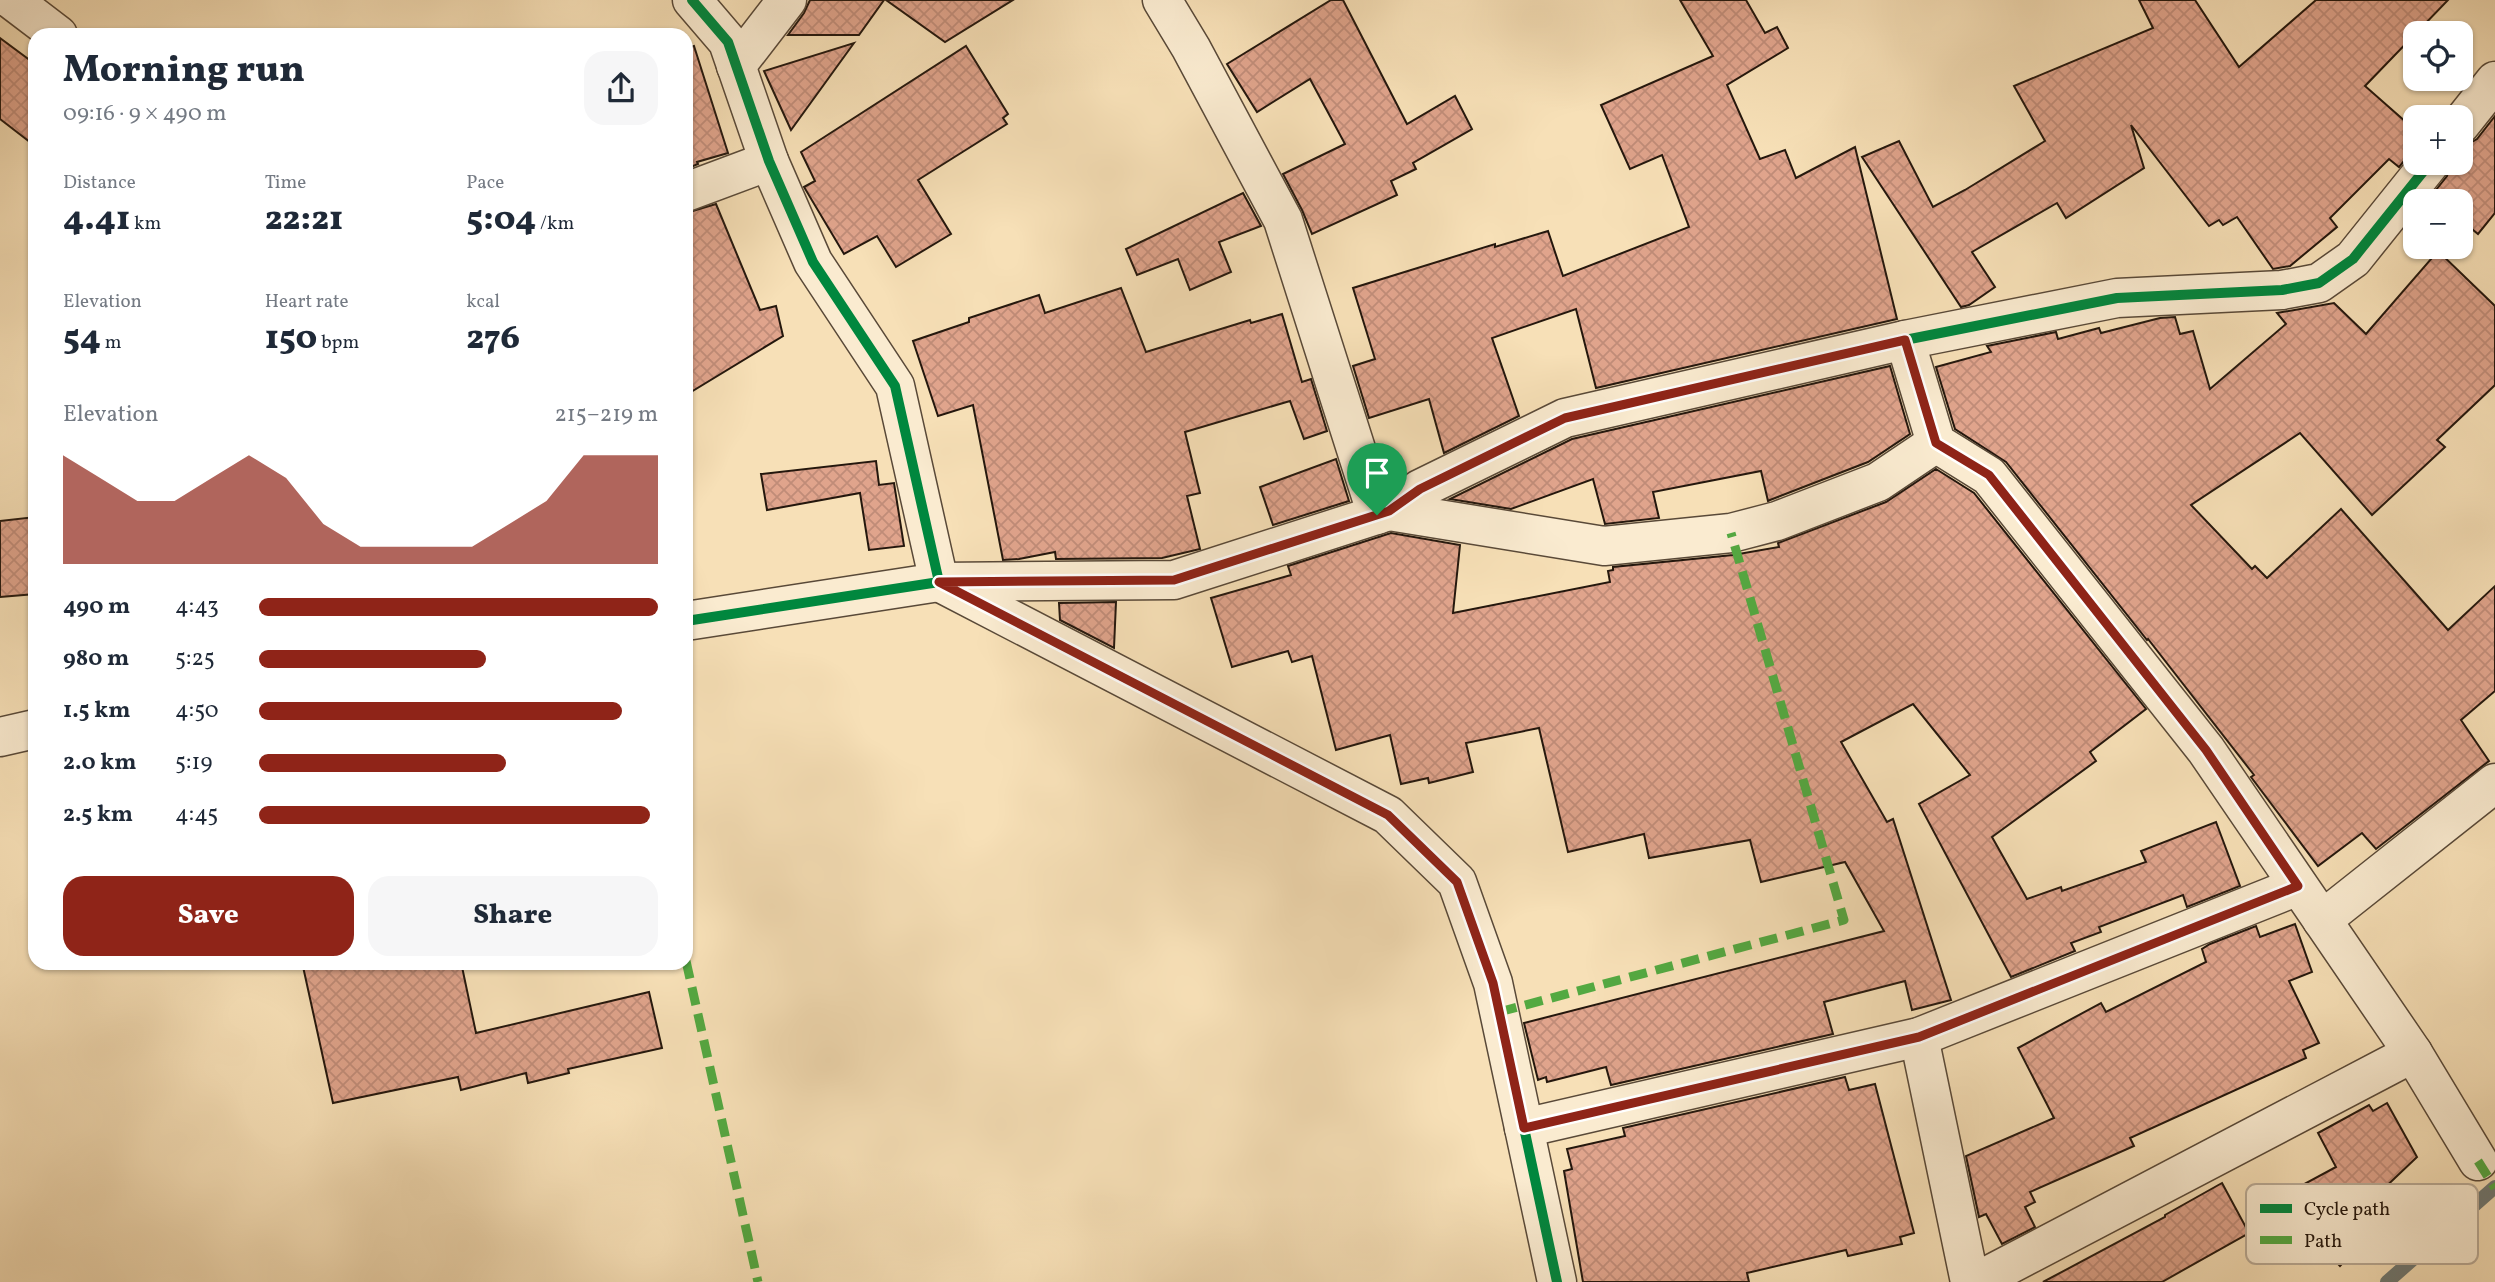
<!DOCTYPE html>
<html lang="en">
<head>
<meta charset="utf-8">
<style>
	:root { --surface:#fff; --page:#f6f6f7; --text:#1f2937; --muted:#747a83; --accent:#8f2418 }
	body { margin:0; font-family:Vollkorn,serif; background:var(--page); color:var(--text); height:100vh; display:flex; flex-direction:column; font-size:26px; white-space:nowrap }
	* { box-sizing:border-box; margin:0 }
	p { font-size:23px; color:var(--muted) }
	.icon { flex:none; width:38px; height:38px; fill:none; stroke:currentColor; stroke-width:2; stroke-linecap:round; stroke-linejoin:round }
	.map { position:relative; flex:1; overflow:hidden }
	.details { position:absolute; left:28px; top:28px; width:665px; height:942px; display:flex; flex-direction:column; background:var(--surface); border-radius:21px; box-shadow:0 2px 5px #0004 }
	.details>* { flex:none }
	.tools { position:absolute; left:2403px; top:21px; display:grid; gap:14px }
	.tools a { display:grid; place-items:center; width:70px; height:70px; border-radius:14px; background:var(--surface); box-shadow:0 2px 5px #0004; font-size:35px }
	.pin { position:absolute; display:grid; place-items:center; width:60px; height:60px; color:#fff; margin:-72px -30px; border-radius:50% 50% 50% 0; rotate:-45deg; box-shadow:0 0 7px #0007 }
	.pin .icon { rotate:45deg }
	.round { display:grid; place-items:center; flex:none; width:74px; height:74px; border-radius:21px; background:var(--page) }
	.headline { display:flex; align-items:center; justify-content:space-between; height:119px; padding:0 35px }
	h1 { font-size:38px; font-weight:800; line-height:52px }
	.metrics { display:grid; grid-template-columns:repeat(3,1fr); gap:10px; height:119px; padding:7px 35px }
	.metrics div { display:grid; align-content:center }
	.metrics b { font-size:35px; font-weight:800 }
	.metrics small { font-size:19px; font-weight:400 }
	.metrics p { font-size:19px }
	.chart { height:196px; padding:14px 35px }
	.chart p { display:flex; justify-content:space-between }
	.chart svg { width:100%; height:126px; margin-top:7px; fill:var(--accent); opacity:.7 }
	.button { display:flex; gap:14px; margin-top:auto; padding:14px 35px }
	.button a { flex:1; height:80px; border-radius:21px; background:var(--accent); color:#fff; font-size:28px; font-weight:800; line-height:80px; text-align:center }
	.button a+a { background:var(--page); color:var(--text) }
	ul { padding:0 35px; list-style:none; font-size:23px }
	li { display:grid; grid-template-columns:112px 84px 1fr; align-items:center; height:52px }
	li i { height:18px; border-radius:9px; background:var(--accent) }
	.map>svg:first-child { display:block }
</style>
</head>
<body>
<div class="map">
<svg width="2495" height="1282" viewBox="0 0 2495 1282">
	<defs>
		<pattern id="building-cross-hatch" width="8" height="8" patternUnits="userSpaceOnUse" patternTransform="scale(1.75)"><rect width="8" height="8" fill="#e0a48c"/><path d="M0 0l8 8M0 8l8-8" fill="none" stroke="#c08c78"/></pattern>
	</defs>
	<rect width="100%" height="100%" fill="#f7e0b7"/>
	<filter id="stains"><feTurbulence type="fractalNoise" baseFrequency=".00286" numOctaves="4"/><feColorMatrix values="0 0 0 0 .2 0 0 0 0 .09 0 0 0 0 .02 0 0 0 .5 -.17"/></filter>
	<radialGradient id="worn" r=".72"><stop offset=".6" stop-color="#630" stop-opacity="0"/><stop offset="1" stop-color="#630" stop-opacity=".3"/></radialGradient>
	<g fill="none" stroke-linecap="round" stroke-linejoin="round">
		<polyline stroke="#6f7974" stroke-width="14" points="2387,1282 2495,1187"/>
	</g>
	<g fill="url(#building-cross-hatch)" stroke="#24170d" stroke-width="2">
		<polygon points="810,0 884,0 859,35 788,35 804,13"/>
		<polygon points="886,0 1013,0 945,42"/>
		<polygon points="1331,0 1343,0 1407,124 1455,96 1472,129 1413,163 1416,169 1391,181 1397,195 1312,234 1302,210 1283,174 1345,144 1310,79 1257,112 1227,64"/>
		<polygon points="1680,0 1746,0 1765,33 1777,27 1788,48 1727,85 1760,159 1785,150 1796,178 1855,147 1897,319 1596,388 1576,309 1492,338 1519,416 1444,453 1429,399 1369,418 1353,366 1375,359 1353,288 1495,244 1495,247 1548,231 1563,276 1689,227 1662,155 1630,169 1601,105 1713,56"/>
		<polygon points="2139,0 2195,0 2239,67 2316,0 2448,0 2365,86 2415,130 2415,148 2399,167 2389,159 2330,218 2337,227 2290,266 2273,269 2237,217 2223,225 2219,220 2209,226 2131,125 2144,168 2066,218 2057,203 1972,252 1995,287 1969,305 1961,307 1862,157 1899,141 1933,207 1965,190 2045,141 2014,86 2153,28"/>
		<polygon points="0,38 35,64 35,146 0,119"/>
		<polygon points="854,43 791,130 764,71"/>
		<polygon points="694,46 728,153 697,162 698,164 686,169 686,48"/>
		<polygon points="966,46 1008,114 1003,118 1007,124 918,180 951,234 896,267 877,236 844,254 804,187 815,181 801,152"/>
		<polygon points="2495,116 2495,213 2478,234 2460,219 2460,201 2440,201 2432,195 2447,176 2451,163 2460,163 2460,149 2477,139"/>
		<polygon points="1243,193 1261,226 1219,242 1231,272 1190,290 1178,259 1137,275 1126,249"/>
		<polygon points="716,204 760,310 776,306 783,336 686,395 686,213"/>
		<polygon points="2438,251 2495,306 2495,385 2437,440 2445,447 2372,515 2300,433 2191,505 2252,569 2255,566 2267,578 2341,509 2448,630 2495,586 2495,691 2461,720 2489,761 2376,849 2362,833 2318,866 2251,777 2254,775 2148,639 2147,640 2006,462 1955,429 1936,367 1991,352 1987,346 2056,332 2058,339 2099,328 2101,333 2160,318 2175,317 2180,334 2193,331 2210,389 2286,324 2277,313 2334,303 2366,334"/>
		<polygon points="1121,288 1146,352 1250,320 1251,323 1282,314 1302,382 1311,379 1327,431 1304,439 1290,401 1185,432 1200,493 1187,496 1200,549 1162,558 1056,559 1055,552 1019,559 1003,560 973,405 938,416 913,341 969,322 969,318 1039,295 1045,313"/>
		<polygon points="1890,366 1910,434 1868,462 1770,500 1768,501 1761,471 1653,492 1659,518 1605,524 1593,479 1511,509 1450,499 1572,439"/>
		<polygon points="1336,459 1349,501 1273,525 1260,487"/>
		<polygon points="876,461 879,485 894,483 904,546 869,550 860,493 767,510 761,474"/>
		<polygon points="1936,469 1974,493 2146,709 2090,752 2096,761 1992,837 2027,899 2061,887 2062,891 2146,862 2141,851 2216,822 2240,886 2187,907 2183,895 2099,927 2101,932 2071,943 2075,951 2011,977 1919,804 1970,775 1913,704 1841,742 1887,822 1893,819 1951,1000 1912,1010 1905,981 1824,1002 1833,1034 1611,1085 1606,1067 1547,1082 1546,1077 1538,1080 1524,1023 1884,931 1845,862 1761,882 1750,840 1649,858 1644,834 1568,852 1539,728 1466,743 1473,772 1429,783 1428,778 1401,784 1390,735 1336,750 1312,656 1292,662 1288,651 1232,667 1211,598 1291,575 1288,566 1391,533 1460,545 1453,613 1610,582 1608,571 1613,570 1613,567 1733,555 1779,547 1778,543 1886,502"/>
		<polygon points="35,517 35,594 0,597 0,521"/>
		<polygon points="1116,602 1114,648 1060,620 1059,603"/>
		<polygon points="2295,924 2312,972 2289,981 2319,1043 2303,1050 2306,1058 2130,1138 2134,1146 2030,1192 2035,1202 2025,1207 2035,1227 2002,1244 1986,1214 1979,1217 1966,1156 2054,1118 2018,1048 2101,1003 2106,1012 2206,962 2202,949 2210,944 2256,926 2260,937"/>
		<polygon points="302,962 461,962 476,1033 649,992 662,1048 568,1069 569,1073 528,1083 526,1073 461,1090 458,1077 333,1103"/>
		<polygon points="1845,1077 1849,1090 1875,1084 1914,1233 1900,1237 1902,1244 1848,1256 1846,1250 1747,1273 1749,1282 1583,1282 1564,1171 1572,1169 1567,1149 1625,1136 1623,1128"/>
		<polygon points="2387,1103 2417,1157 2377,1195 2392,1210 2340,1266 2318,1242 2296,1253 2269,1203 2336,1167 2318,1133 2369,1105 2373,1111"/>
		<polygon points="2222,1183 2249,1233 2162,1282 2043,1282 2165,1217 2165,1215"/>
	</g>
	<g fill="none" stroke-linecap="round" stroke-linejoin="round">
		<defs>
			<g id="street">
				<polyline points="12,0 58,35"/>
				<polyline points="692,0 728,42 769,161 813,262 895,386 939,582 1388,815 1457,882 1493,983 1557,1282"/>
				<polyline points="1162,0 1191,48 1283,220 1377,515"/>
				<polyline points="736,66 787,0"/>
				<polyline points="2460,125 2495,81"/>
				<polyline points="686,192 769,161"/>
				<polyline points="1905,340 1936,443 1989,476 2206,750 2413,1053 2478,1161"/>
				<polyline points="1389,511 1604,546 1731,533 1777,521 1878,482 1936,443"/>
				<polyline points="686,621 939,582 1174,580 1389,511 1420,489 1565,418 1905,340 2117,298 2282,290 2319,283 2353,259 2430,163"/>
				<polyline points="0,737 35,729"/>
				<polyline points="2322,920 2495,783"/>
				<polyline points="1919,1037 1970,1282"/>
				<polyline points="1524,1128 1919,1037 2298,886"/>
				<polyline points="1976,1282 2413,1053"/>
			</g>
		</defs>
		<use href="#street" stroke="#594938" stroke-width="41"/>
		<use href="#street" stroke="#faebd0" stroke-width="38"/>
		<g stroke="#53a941" stroke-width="9" stroke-dasharray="18 9" stroke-linecap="butt">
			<polyline points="686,961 758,1282"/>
			<polyline points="1499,1012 1844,920 1731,533"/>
			<polyline points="2478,1161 2495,1188"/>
		</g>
		<defs>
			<g id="cycleway">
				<polyline points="692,0 728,42 769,161 813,262 895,386 939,582 1388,815 1457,882 1493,983 1557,1282"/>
				<polyline points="686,621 939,582 1174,580 1389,511 1420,489 1565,418 1905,340 2117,298 2282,290 2319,283 2353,259 2430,163"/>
			</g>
		</defs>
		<use href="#cycleway" stroke="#faebd0" stroke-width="15"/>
		<use href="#cycleway" stroke="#00873e" stroke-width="10"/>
	</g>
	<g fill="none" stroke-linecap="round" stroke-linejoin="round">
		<defs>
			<polygon id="route" points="1905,340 1936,443 1989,475 2206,750 2298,886 1919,1037 1524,1128 1493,983 1457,882 1388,815 939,582 1174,580 1389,511 1420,489 1565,418"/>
		</defs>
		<use href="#route" stroke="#fff" stroke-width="14"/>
		<use href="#route" stroke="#8f2418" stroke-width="9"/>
	</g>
	<rect x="2246" y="1184" width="232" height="80" rx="10" fill="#faebd0" stroke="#baab96" stroke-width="2"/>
	<rect x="2260" y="1204" width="32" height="9" fill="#00873e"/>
	<rect x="2260" y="1236" width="32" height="8" fill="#53a941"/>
	<g font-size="19" fill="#24170d">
		<text x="2304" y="1215">Cycle path</text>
		<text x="2304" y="1247">Path</text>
	</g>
	<rect width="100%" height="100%" filter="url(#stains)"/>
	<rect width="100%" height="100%" fill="url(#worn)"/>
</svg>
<div class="tools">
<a><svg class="icon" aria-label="locate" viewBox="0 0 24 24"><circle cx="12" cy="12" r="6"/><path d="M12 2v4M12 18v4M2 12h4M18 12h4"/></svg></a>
<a>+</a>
<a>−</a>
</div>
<div class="pin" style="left:1377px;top:515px;background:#1e9e55"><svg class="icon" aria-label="arrive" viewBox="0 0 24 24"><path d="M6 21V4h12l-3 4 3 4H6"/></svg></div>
<section class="details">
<div class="headline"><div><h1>Morning run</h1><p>09:16 · 9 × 490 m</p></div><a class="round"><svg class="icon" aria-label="share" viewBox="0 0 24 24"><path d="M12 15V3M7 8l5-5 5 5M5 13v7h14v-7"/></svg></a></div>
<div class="metrics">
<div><p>Distance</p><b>4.41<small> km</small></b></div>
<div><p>Time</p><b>22:21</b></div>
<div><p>Pace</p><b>5:04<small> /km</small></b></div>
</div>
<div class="metrics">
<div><p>Elevation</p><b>54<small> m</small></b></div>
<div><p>Heart rate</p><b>150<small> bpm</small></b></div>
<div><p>kcal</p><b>276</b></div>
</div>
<div class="chart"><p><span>Elevation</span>215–219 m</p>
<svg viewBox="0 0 160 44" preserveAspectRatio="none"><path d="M0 44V6L10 14L20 22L30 22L40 14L50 6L60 14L70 30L80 38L90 38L100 38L110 38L120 30L130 22L140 6L150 6L160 6V44z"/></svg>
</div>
<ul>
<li><b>490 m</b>4:43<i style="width:100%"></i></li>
<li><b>980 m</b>5:25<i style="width:57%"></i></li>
<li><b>1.5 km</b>4:50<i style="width:91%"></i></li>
<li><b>2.0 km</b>5:19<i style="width:62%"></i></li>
<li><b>2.5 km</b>4:45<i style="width:98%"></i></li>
</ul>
<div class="button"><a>Save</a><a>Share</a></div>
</section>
</div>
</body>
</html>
